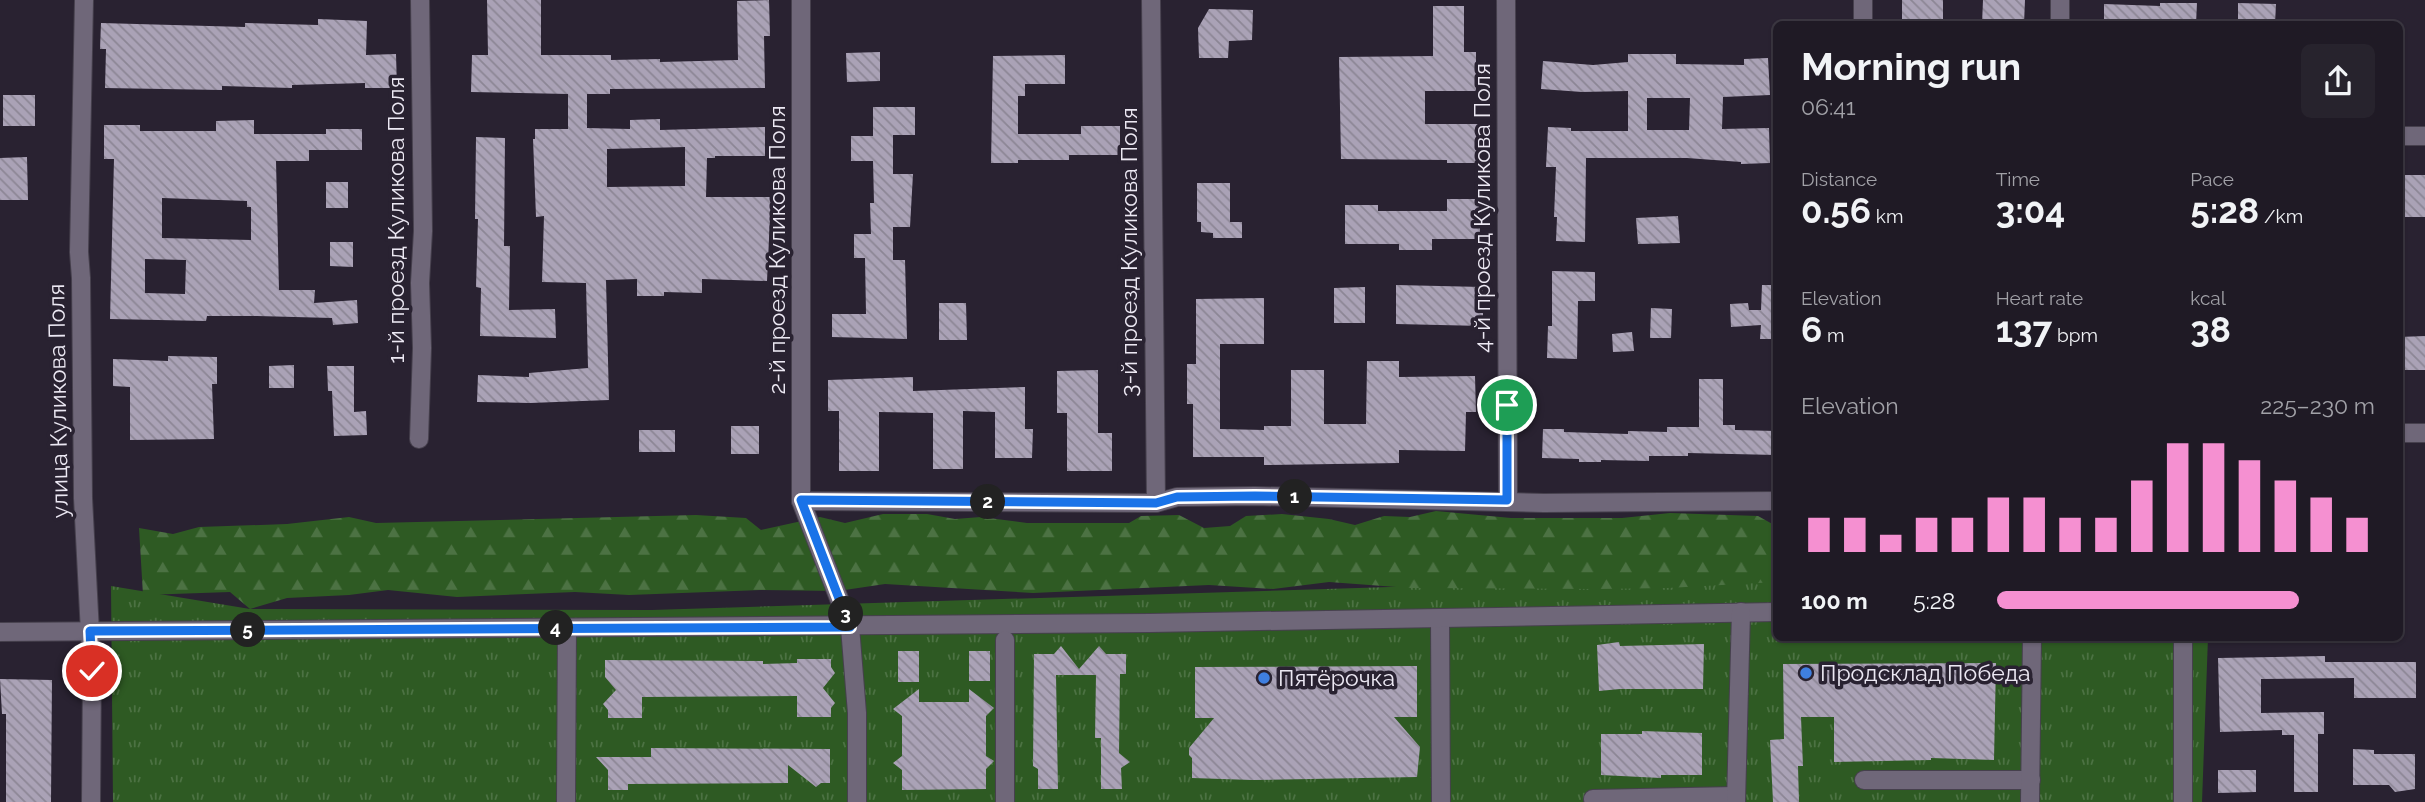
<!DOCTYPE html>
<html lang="en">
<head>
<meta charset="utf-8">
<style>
	:root { --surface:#1f1a25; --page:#27232d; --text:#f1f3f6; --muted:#a1a1a7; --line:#3c3842; --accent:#f590d1 }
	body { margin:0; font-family:Raleway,sans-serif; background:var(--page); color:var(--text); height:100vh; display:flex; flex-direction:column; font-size:26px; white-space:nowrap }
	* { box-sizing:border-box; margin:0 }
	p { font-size:23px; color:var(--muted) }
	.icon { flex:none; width:38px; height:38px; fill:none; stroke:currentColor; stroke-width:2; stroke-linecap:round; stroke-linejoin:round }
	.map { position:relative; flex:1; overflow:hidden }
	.side { position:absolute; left:1773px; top:21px; width:630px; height:620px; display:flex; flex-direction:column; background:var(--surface); border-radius:10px; box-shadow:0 2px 5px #0004,0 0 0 2px var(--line) }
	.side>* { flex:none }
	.pin { position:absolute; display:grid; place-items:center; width:60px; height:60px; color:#fff; margin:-30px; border:4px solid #fff; border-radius:50%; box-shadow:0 2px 7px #0007 }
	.km { position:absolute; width:35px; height:35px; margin:-18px; border-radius:50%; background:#222; color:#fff; font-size:19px; line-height:35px; text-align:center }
	.round { display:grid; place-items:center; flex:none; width:74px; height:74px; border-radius:10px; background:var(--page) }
	.overview { display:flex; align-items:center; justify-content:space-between; height:119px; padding:0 28px }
	h1 { font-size:38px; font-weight:700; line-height:52px }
	.stats { display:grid; grid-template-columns:repeat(3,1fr); gap:10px; height:119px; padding:7px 28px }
	.stats div { display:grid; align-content:center }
	.stats b { font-size:35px; font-weight:700 }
	.stats small { font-size:19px; font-weight:400 }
	.stats p { font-size:19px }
	.chart { height:196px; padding:14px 28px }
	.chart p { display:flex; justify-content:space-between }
	.chart svg { width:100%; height:126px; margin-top:7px; stroke:var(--accent); stroke-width:6 }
	ul { padding:0 28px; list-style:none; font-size:23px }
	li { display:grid; grid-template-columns:112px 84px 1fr; align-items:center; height:52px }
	li i { height:18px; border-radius:9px; background:var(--accent) }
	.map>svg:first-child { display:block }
</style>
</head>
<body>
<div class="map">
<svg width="2425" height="802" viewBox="0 0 2425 802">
	<defs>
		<pattern id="grass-tufts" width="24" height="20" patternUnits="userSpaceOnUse" patternTransform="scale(1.75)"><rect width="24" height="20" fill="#2e5a23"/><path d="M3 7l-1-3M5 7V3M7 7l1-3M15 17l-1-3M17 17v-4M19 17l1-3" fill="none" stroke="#4c7243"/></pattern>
		<pattern id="forest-firs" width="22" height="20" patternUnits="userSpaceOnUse" patternTransform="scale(1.75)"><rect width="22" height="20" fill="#2e5a23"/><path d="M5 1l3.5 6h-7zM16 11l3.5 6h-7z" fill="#4c7243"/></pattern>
		<pattern id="building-back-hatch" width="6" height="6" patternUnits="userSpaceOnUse" patternTransform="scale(1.75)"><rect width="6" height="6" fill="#aaa2b6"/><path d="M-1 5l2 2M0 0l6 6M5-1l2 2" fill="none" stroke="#8c8695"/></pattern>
	</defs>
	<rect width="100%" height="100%" fill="#292231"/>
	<polygon fill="url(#grass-tufts)" points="1776,575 1776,637 2208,637 2202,802 113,802 111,586 250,609 652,610"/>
	<polygon fill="url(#forest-firs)" points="1436,511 1511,518 1622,518 1670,513 1758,516 1776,526 1776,582 1668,588 1596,589 1410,588 1329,582 1273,589 1209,585 1033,593 885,584 838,591 761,590 629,595 575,592 457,597 388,590 349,595 287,598 250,609 230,592 143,595 139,528 173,534 199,527 287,524 349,517 376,523 696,515 746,518 761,530 820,517 845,523 883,514 927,514 955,519 981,517 1027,523 1129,523 1141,516 1179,515 1204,528 1230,526 1246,516 1282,514 1329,519 1355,525 1384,516 1410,517"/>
	<g fill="url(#building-back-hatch)" fill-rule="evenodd">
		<path d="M487,0H541V55H611V60L660,59V62L738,60L737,1L769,0L770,36H764L765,88L610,89V94H587V128L630,129V120L660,119V130L765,127V156H715V158H707L706,197H771L767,281L702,279V293L664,292V296H637V279L606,280L609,400L530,403L477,402L478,375L529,377V373L588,368L586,283L542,282L544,216L536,217L533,139H535V129H568V94L471,92L472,55H488ZM685,147V186L607,187V149Z"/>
		<rect x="1902" y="0" width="41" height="24"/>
		<polygon points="1983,0 2025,0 2024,24 1982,24"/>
		<polygon points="2160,3 2197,3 2196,24 2104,24 2104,4 2160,6"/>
		<polygon points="2238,3 2276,4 2275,24 2238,24"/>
		<polygon points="1433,6 1464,6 1464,52 1476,52 1476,91 1425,91 1425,124 1479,124 1479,163 1447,163 1447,160 1341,159 1339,57 1433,56"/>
		<polygon points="1209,9 1253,10 1252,40 1229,41 1228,58 1199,58 1198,28"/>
		<polygon points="318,19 367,21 366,55 396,54 397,88 365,88 365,83 292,85 292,88 222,86 222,90 105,88 106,49 100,49 101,23 245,27 245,23 318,25"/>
		<polygon points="880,52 880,81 847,82 846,53"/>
		<path d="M1628,54H1676V64L1744,65V59L1768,58L1770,95L1723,97L1722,129L1769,128L1770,163L1741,164V162L1687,158H1586L1585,242L1556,241L1557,217H1554L1556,167H1546L1548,127L1571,128V131H1628V91L1582,92L1541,89L1543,61L1593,65L1628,62ZM1647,98H1690L1689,130H1647Z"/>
		<polygon points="1065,55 1065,84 1025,84 1025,96 1018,96 1018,134 1081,134 1081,126 1120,126 1120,155 1069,155 1069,160 1018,160 1018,163 991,163 993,56"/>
		<rect x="3" y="95" width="32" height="31"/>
		<polygon points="873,107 915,107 915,135 893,135 893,174 913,174 910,227 893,227 893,260 905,260 907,339 832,337 832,314 866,314 865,258 854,258 854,234 871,234 870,203 874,203 873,161 851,161 851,136 873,136"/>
		<path d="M254,120V134H326V129H362V150H309V161H276L279,290H315L314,303L357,300L358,323L333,325L332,318L257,316H207L206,321L110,319L114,159H104V125H140V131H216V121ZM162,198L247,201V207H251V240L162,238ZM145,259L186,260L185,294L145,293Z"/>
		<polygon points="476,137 505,138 504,246 510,246 509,310 555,309 556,338 480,336 481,288 476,287 478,219 475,219"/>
		<polygon points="27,157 28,200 0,200 0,158"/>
		<rect x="2401" y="175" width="24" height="42"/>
		<rect x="326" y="182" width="22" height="26"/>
		<polygon points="1197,183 1230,183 1230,222 1242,222 1242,238 1213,238 1213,233 1201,232 1201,222 1197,222"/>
		<polygon points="1447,199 1480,199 1480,239 1432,239 1432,250 1399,250 1399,244 1345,244 1345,205 1378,205 1378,211 1447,211"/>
		<polygon points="1678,216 1680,243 1638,244 1636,218"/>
		<polygon points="330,242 353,242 353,267 330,266"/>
		<polygon points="1552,271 1595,272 1595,301 1578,301 1577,359 1547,358 1548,326 1552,326"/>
		<polygon points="1396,285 1483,287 1483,326 1396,324"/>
		<polygon points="1762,285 1776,285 1776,339 1760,339 1761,325 1731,327 1730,304 1748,303 1749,310 1761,310"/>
		<polygon points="1365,287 1365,323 1334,323 1334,288"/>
		<polygon points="1264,298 1264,344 1220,344 1220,429 1264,430 1264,426 1291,426 1291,370 1324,370 1324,424 1366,424 1367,361 1399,361 1399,377 1475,376 1476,412 1466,412 1465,451 1399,450 1399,463 1264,465 1264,457 1193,457 1193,404 1187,404 1187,364 1196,364 1196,299"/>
		<polygon points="939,303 966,303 967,340 939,340"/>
		<polygon points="1651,308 1672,309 1671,338 1650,338"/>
		<polygon points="1632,332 1634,351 1613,352 1612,334"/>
		<polygon points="2425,336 2425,370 2399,370 2399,337"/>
		<polygon points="168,356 217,357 217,384 212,384 214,439 130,440 130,387 113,386 113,359 168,361"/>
		<polygon points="294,365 294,388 269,388 269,366"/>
		<polygon points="327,366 354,366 354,412 366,411 367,435 334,436 332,391 328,391"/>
		<polygon points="1098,370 1098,433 1112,433 1112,471 1067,471 1067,413 1057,413 1057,371"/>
		<polygon points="913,377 913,391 1025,387 1025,429 1033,429 1032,458 995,458 995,412 963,411 963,469 933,469 933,413 879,412 879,471 839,471 839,411 828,411 828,380"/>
		<polygon points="1699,379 1723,379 1723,425 1735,425 1735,430 1776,431 1776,455 1688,453 1688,456 1649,456 1649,461 1601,460 1601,462 1579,462 1579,459 1542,458 1543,429 1564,429 1564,432 1628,434 1628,431 1667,432 1667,427 1699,427"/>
		<rect x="731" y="426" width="28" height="28"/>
		<rect x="639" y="430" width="36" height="22"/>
		<polygon points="1619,642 1620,646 1704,644 1703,689 1620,689 1599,691 1597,645"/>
		<polygon points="1061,646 1079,669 1099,646 1106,654 1126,654 1126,674 1120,674 1119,753 1130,762 1121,768 1122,789 1101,789 1101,738 1095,738 1096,675 1056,675 1058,789 1038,789 1038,769 1033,766 1034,654 1054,654"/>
		<rect x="898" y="651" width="21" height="31"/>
		<rect x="969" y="651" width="21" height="30"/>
		<polygon points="2325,656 2325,662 2416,662 2416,698 2354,698 2354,678 2261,679 2261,713 2324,712 2324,734 2318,734 2318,792 2294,792 2294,735 2282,735 2282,730 2220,732 2218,658"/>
		<polygon points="797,659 831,659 831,667 835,673 823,688 835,703 831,708 831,717 797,717 797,696 642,697 642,718 608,718 608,710 603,704 616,690 605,677 605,660 763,661 763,664 797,663"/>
		<polygon points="1996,663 1994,760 1931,758 1931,760 1834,762 1834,717 1801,717 1803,766 1798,766 1799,802 1773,802 1770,740 1784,739 1783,664"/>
		<polygon points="1417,666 1417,717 1394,717 1420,747 1417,777 1252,780 1192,778 1192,758 1189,755 1189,748 1214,718 1195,718 1195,667"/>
		<polygon points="0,679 52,680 51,802 6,802 6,714 2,714"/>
		<polygon points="919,689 919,702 969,702 969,689 994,708 986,716 986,756 994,761 986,769 986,789 902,790 902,770 893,763 902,756 902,716 893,709"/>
		<polygon points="1642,731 1702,733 1702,775 1661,775 1661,778 1601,775 1601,734 1642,734"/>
		<polygon points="651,748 830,749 830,783 821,783 816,787 788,765 788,783 628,784 628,790 608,790 608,770 596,757 651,757"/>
		<polygon points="2353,749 2374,750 2374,754 2415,754 2415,789 2395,792 2389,785 2353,785"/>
		<polygon points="2218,770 2256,770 2256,792 2218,793"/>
	</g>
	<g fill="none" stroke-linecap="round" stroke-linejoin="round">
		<defs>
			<g id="street">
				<polyline points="84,0 79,252 81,278 83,498 92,671 91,802"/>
				<polyline points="801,0 801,501 850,627 857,713 857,802"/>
				<polyline points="1151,0 1156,503"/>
				<polyline points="1506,0 1508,501"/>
				<polyline points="1863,0 1863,24"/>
				<polyline points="2060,24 2060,0"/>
				<polyline points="2399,136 2425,136"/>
				<polyline points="2399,433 2425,433"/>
				<polyline points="419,439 422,348 420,283 423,231 420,0"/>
				<polyline points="801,501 1156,503 1177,497 1255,496 1544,503 1776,501"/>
				<polyline points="1440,619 1441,802"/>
				<polyline points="0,632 1150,623 1776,612"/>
				<polyline points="1864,780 2031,780"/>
				<polyline points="1593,799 1735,796"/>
				<polyline points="566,802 567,628"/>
				<polyline points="1005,802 1005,640"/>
				<polyline points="1736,802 1741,612"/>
				<polyline points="2030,802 2032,637"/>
				<polyline points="2183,802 2183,637"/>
			</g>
		</defs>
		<use href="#street" stroke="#46404d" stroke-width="20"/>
		<use href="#street" stroke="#6f6779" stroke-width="18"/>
	</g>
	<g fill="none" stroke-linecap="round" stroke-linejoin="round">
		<defs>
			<polyline id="route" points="92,671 90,631 850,627 801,500 1156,503 1177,497 1255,496 1507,500 1507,405"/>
		</defs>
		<use href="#route" stroke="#fff" stroke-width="14"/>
		<use href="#route" stroke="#1a73e8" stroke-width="9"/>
	</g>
	<g fill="#3f7fe0" stroke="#292231" stroke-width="2.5">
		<circle cx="1806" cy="673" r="7"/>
		<circle cx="1264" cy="678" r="7"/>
	</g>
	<g text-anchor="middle" stroke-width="7" stroke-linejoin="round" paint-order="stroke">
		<g font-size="23" fill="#ece8f3" stroke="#292231">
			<text transform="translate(1482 208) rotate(-90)" y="8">4-й проезд Куликова Поля</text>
			<text transform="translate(396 220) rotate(-90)" y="8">1-й проезд Куликова Поля</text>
			<text transform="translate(777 250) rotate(-90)" y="8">2-й проезд Куликова Поля</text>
			<text transform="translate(1129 252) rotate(-90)" y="8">3-й проезд Куликова Поля</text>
			<text transform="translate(58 401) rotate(-91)" y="8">улица Куликова Поля</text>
		</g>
		<g font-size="23" fill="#ece8f3" stroke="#292231" text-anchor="start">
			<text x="1820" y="681">Продсклад Победа</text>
			<text x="1278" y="686">Пятёрочка</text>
		</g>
	</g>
</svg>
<div class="pin" style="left:1507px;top:405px;background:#1e9e55"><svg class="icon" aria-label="arrive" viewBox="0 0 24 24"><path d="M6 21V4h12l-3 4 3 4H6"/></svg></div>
<div class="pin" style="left:92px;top:671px;background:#d93025"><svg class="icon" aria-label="check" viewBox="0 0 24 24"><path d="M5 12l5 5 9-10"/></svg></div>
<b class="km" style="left:1295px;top:497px">1</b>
<b class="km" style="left:988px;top:502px">2</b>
<b class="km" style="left:846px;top:614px">3</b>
<b class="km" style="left:556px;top:628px">4</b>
<b class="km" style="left:248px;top:630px">5</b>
<section class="side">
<div class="overview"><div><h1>Morning run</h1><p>06:41</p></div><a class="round"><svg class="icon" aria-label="share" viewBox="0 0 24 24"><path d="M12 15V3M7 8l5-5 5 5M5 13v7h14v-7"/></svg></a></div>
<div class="stats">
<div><p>Distance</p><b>0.56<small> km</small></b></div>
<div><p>Time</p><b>3:04</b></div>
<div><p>Pace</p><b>5:28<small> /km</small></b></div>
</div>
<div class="stats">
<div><p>Elevation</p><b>6<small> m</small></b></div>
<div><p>Heart rate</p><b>137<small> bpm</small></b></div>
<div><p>kcal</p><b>38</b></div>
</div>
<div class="chart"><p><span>Elevation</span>225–230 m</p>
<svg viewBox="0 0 160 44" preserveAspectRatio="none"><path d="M5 44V32M15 44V32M25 44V38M35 44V32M45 44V32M55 44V25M65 44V25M75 44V32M85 44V32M95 44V19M105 44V6M115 44V6M125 44V12M135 44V19M145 44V25M155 44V32"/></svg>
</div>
<ul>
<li><b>100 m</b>5:28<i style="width:80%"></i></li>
</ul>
</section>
</div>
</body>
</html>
